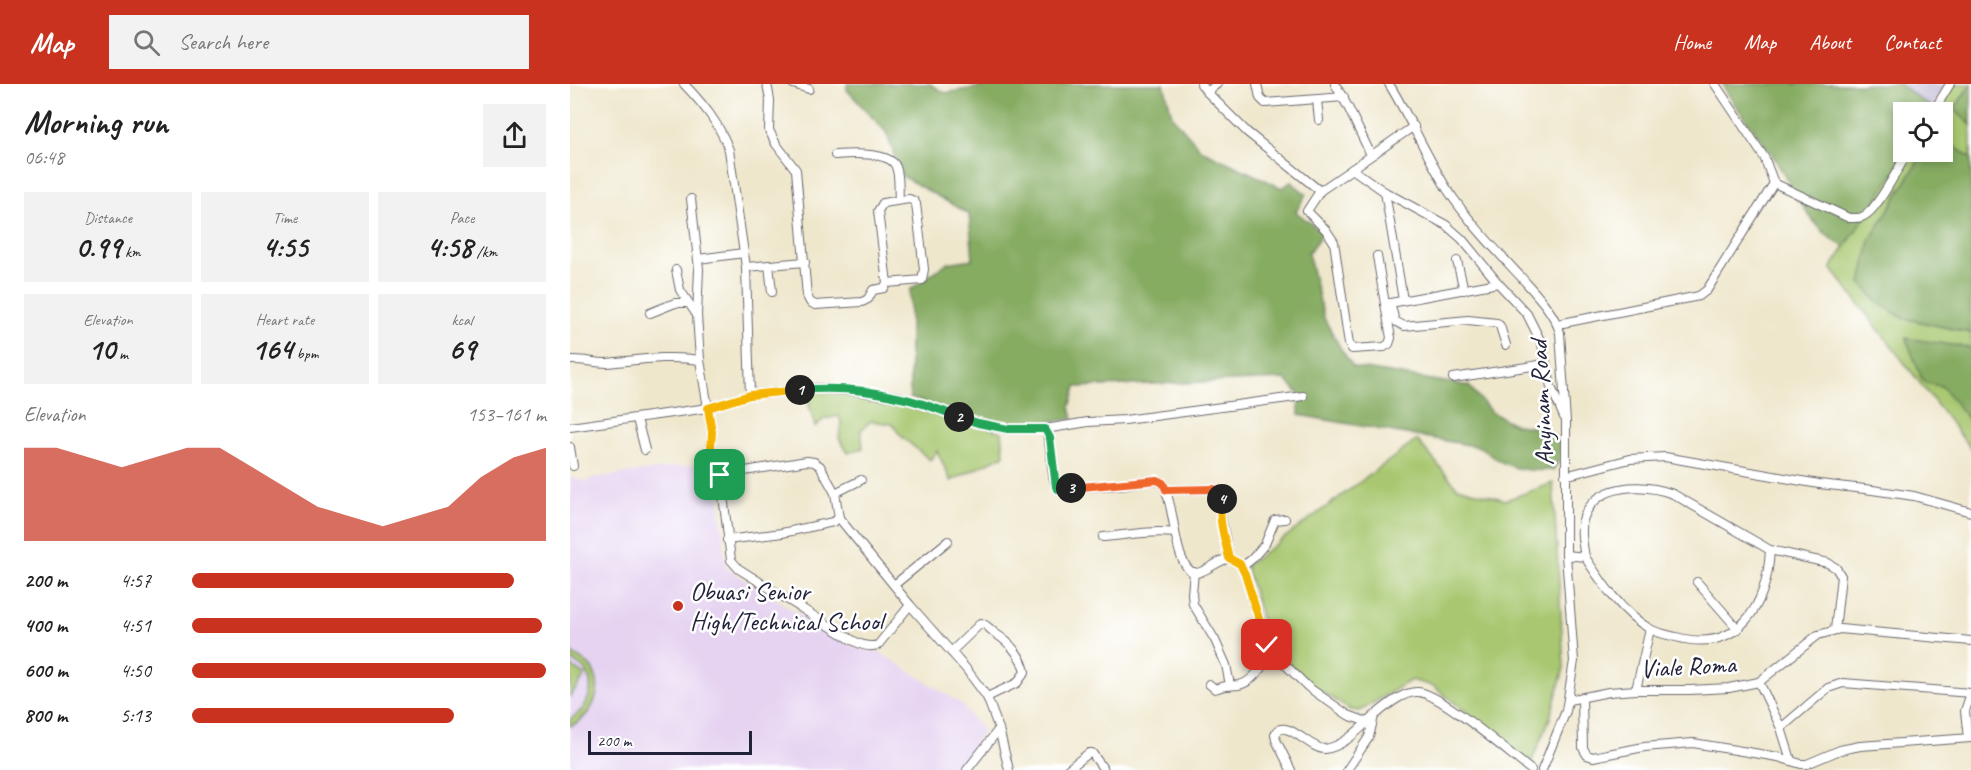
<!DOCTYPE html>
<html lang="en">
<head>
<meta charset="utf-8">
<style>
	:root { --surface:#fff; --page:#f2f2f2; --text:#222; --muted:#767676; --accent:#c8321e }
	body { margin:0; font-family:Caveat,sans-serif; background:var(--page); color:var(--text); height:100vh; display:flex; flex-direction:column; font-size:22px; white-space:nowrap }
	* { box-sizing:border-box; margin:0 }
	p { font-size:20px; color:var(--muted) }
	.icon { flex:none; width:33px; height:33px; fill:none; stroke:currentColor; stroke-width:2; stroke-linecap:round; stroke-linejoin:round }
	.map { position:relative; flex:1; overflow:hidden }
	.drawer { display:flex; flex-direction:column; background:var(--surface); width:570px }
	.drawer>* { flex:none }
	.tools { position:absolute; left:1323px; top:18px; display:grid; gap:12px }
	.tools a { display:grid; place-items:center; width:60px; height:60px; border-radius:0px; background:var(--surface); box-shadow:0 3px 9px #0003; font-size:30px }
	.scale { position:absolute; left:18px; bottom:15px; width:164px; box-sizing:border-box; padding-left:6px; border:3px solid #22223b; border-top:0; font-size:16px; line-height:21px; white-space:nowrap; color:#22223b; -webkit-text-stroke:4px #fff; paint-order:stroke }
	.pin { position:absolute; display:grid; place-items:center; width:51px; height:51px; color:#fff; margin:-26px; border-radius:12px; box-shadow:0 3px 9px #0006 }
	.km { position:absolute; width:30px; height:30px; margin:-15px; border-radius:50%; background:#222; color:#fff; font-size:16px; line-height:30px; text-align:center }
	.round { display:grid; place-items:center; flex:none; width:63px; height:63px; border-radius:0px; background:var(--page) }
	.headline { display:flex; align-items:center; justify-content:space-between; height:102px; padding:0 24px }
	h1 { font-size:33px; font-weight:800; line-height:45px }
	.figures { display:grid; grid-template-columns:repeat(3,1fr); gap:9px; height:102px; padding:6px 24px }
	.figures div { display:grid; align-content:center; border-radius:0px; background:var(--page); text-align:center }
	.figures b { font-size:30px; font-weight:800 }
	.figures small { font-size:16px; font-weight:400 }
	.figures p { font-size:16px }
	.chart { height:168px; padding:12px 24px }
	.chart p { display:flex; justify-content:space-between }
	.chart svg { width:100%; height:108px; margin-top:6px; fill:var(--accent); opacity:.7 }
	ul { padding:0 24px; list-style:none; font-size:20px }
	li { display:grid; grid-template-columns:96px 72px 1fr; align-items:center; height:45px }
	li i { height:15px; border-radius:8px; background:var(--accent) }
	header { display:flex; align-items:center; gap:36px; box-sizing:border-box; height:84px; padding:0 30px; background:var(--accent); color:#fff }
	header strong { font-size:28px }
	nav { display:flex; gap:33px; margin-inline-start:auto; font-size:21px }
	.search { width:420px; height:54px; background:var(--page); display:flex; align-items:center; gap:15px; box-sizing:border-box; padding:0 21px; border-radius:0px; color:var(--muted); font-size:22px }
	main { display:flex; flex:1; min-height:0 }
	.map>svg:first-child { display:block }
</style>
</head>
<body>
<header>
<strong>Map</strong>
<div class="search"><svg class="icon" aria-label="search" viewBox="0 0 24 24"><circle cx="10" cy="10" r="6"/><path d="M15 15l6 6"/></svg>Search here</div>
<nav><a>Home</a><a>Map</a><a>About</a><a>Contact</a></nav>
</header>
<main>
<section class="drawer">
<div class="headline"><div><h1>Morning run</h1><p>06:48</p></div><a class="round"><svg class="icon" aria-label="share" viewBox="0 0 24 24"><path d="M12 15V3M7 8l5-5 5 5M5 13v7h14v-7"/></svg></a></div>
<div class="figures">
<div><p>Distance</p><b>0.99<small> km</small></b></div>
<div><p>Time</p><b>4:55</b></div>
<div><p>Pace</p><b>4:58<small> /km</small></b></div>
</div>
<div class="figures">
<div><p>Elevation</p><b>10<small> m</small></b></div>
<div><p>Heart rate</p><b>164<small> bpm</small></b></div>
<div><p>kcal</p><b>69</b></div>
</div>
<div class="chart"><p><span>Elevation</span>153–161 m</p>
<svg viewBox="0 0 160 44" preserveAspectRatio="none"><path d="M0 44V6L10 6L20 10L30 14L40 10L50 6L60 6L70 14L80 22L90 30L100 34L110 38L120 34L130 30L140 18L150 10L160 6V44z"/></svg>
</div>
<ul>
<li><b>200 m</b>4:57<i style="width:91%"></i></li>
<li><b>400 m</b>4:51<i style="width:99%"></i></li>
<li><b>600 m</b>4:50<i style="width:100%"></i></li>
<li><b>800 m</b>5:13<i style="width:74%"></i></li>
</ul>
</section>
<div class="map">
<svg width="1401" height="686" viewBox="0 0 1401 686">
	<rect width="100%" height="100%" fill="#fff"/>
	<filter id="ink" filterUnits="userSpaceOnUse"><feTurbulence type="fractalNoise" baseFrequency=".0167" numOctaves="2"/><feDisplacementMap in="SourceGraphic" scale="12" xChannelSelector="R" yChannelSelector="G"/><feConvolveMatrix kernelMatrix="1 2 1 2 8 2 1 2 1" color-interpolation-filters="sRGB"/></filter>
	<filter id="wash" filterUnits="userSpaceOnUse"><feTurbulence type="fractalNoise" baseFrequency=".008" numOctaves="4" result="noise"/><feDisplacementMap in="SourceGraphic" scale="24" xChannelSelector="R" yChannelSelector="G"/><feGaussianBlur stdDeviation="1.35" result="paint"/><feColorMatrix in="noise" values="0 0 0 0 0 0 0 0 0 0 0 0 0 0 0 0 0 1.4 0 .05"/><feComposite in="paint" operator="in"/></filter>
	<g filter="url(#wash)">
		<rect width="100%" height="100%" fill="#efe7cc"/>
		<polygon fill="#e5d3f1" points="146,378 156,484 277,560 297,567 308,567 391,620 413,647 387,686 0,686 0,393 20,398 20,394"/>
		<polygon fill="#c7c0d9" points="1329,0 1377,0 1362,24"/>
		<g fill="#a8c770" stroke="#657456" stroke-width="1.5">
			<polygon points="1382,0 1401,0 1385,25 1401,41 1401,74 1373,55 1372,28 1363,28"/>
			<polygon points="1338,68 1354,68 1300,156 1333,234 1401,249 1401,264 1336,255 1356,299 1372,302 1399,334 1401,339 1401,365 1261,184"/>
			<polygon points="235,306 330,316 432,348 434,371 381,397 367,367 360,376 331,352 322,340 301,337 291,346 293,364 278,369 269,354 271,338 269,332 254,335 245,343"/>
			<polygon points="847,356 887,403 936,416 983,399 994,584 980,634 961,679 863,602 841,596 790,627 780,626 742,601 700,563 676,482"/>
			<path d="M0,568C6,572 15,577 20,582C37,604 22,633 0,642V635C18,626 28,600 13,584C9,581 4,578 0,575Z"/>
			<polygon points="0,581 15,592 0,613"/>
		</g>
		<g fill="#86ac62" stroke="#54674e" stroke-width="1.5">
			<path d="M277,0H360L375,9L429,0H594L602,32L631,66L712,104L721,98L736,110L726,128L753,149L738,169L754,234L771,265L783,283L899,302L921,328L946,341L974,344L990,357V375L983,386C950,388 935,384 910,363L729,331V310L715,295L506,303L500,323L503,335L436,342L395,332L340,314V206L377,179L403,175L399,130L332,92L316,48L277,6Z"/>
			<path d="M1152,0H1329L1365,26L1363,28H1334V68H1338L1275,163C1238,147 1221,96 1198,65C1183,43 1165,24 1152,0Z"/>
			<polygon points="1401,0 1401,41 1384,25"/>
			<polygon points="1373,55 1401,74 1401,249 1333,234 1307,218 1291,199 1300,156 1354,68 1372,68"/>
			<polygon points="1336,254 1401,264 1401,339 1372,302 1356,299 1351,293"/>
		</g>
	</g>
	<g filter="url(#ink)">
		<g fill="none" stroke-linecap="round" stroke-linejoin="round">
			<defs>
				<g id="minor">
					<path d="M114,0C133,20 149,39 159,66L176,183L180,311"/>
					<polyline points="197,0 200,16 199,46 206,60 226,86 237,212 240,218 245,221 292,218 298,215 303,206 314,204 317,199 352,196 354,185 346,120 344,117 339,115 313,119 308,127 317,199"/>
					<polyline points="223,0 239,5"/>
					<polyline points="631,0 637,8 677,48 750,107 782,85"/>
					<polyline points="687,0 690,14 695,19 774,13"/>
					<polyline points="765,0 778,23 801,71"/>
					<path d="M819,0C840,34 856,71 877,105C898,137 925,165 951,193C965,209 985,229 990,249L996,338V471L1004,577L996,627L972,686"/>
					<polyline points="637,8 647,0"/>
					<polyline points="747,16 749,36"/>
					<polyline points="1363,28 1380,0"/>
					<polyline points="844,42 782,85 815,108 876,141 892,155 928,199 957,230 972,260 981,303 994,333"/>
					<path d="M265,71C278,70 321,67 326,83C330,93 328,106 329,116"/>
					<path d="M1204,99L1279,134C1286,134 1291,135 1297,130C1310,120 1329,83 1338,68"/>
					<polyline points="750,107 737,127 756,146 764,158 779,260 782,265 814,263 819,260 821,254 815,220 928,199"/>
					<polyline points="815,108 833,216"/>
					<path d="M121,115L129,185L127,231L130,276L142,348L141,363L149,379L161,476L169,485L282,556C291,561 299,564 308,561L340,521L269,434L265,409L250,382L244,378L237,377L150,391"/>
					<polyline points="807,172 815,220"/>
					<polyline points="128,175 174,169"/>
					<polyline points="887,177 894,206"/>
					<polyline points="199,181 202,208"/>
					<polyline points="176,183 235,178"/>
					<polyline points="106,186 110,206 127,231"/>
					<polyline points="820,219 825,237 834,242 898,236 927,239 930,242 936,261"/>
					<polyline points="80,229 105,219 118,219"/>
					<polyline points="988,240 1129,212 1137,206 1204,99 1194,73 1145,0"/>
					<path d="M0,276C12,275 24,279 37,279C69,276 99,271 130,276"/>
					<polyline points="883,294 976,280"/>
					<polyline points="67,335 75,366"/>
					<polyline points="0,343 138,324 180,311 247,304 286,307 332,314 408,339 438,345 475,345 518,338 555,336 733,312"/>
					<path d="M475,345C484,363 479,393 488,405C509,403 530,402 551,401C564,400 580,393 593,399C597,409 600,420 602,431C605,443 608,487 626,489C634,489 649,476 659,474L670,480L675,490L700,566L738,603L778,631L797,638"/>
					<polyline points="0,363 3,382"/>
					<polyline points="995,392 1060,375 1095,373 1249,400 1295,405 1344,412 1401,428"/>
					<polyline points="596,406 644,405 650,409 652,415 650,424 652,438 659,474"/>
					<polyline points="265,409 291,396"/>
					<path d="M533,453C557,451 581,446 605,449"/>
					<polyline points="157,456 212,449 263,438 269,434"/>
					<path d="M996,471L1015,473C1032,499 1052,529 1080,545C1087,549 1098,551 1106,553C1169,570 1197,522 1200,466"/>
					<path d="M1015,473C1013,461 1010,448 1013,436C1025,398 1073,399 1103,410L1200,466L1258,479L1266,484L1271,492L1265,546"/>
					<polyline points="672,483 682,475 695,460 705,436 715,435"/>
					<polyline points="624,488 622,510 623,520 645,556 656,581 660,601"/>
					<polyline points="1127,498 1168,545"/>
					<polyline points="324,501 378,457"/>
					<polyline points="340,521 397,586 417,613 429,645 439,686"/>
					<path d="M381,568L411,539C418,541 420,546 426,550C439,558 452,572 455,588L447,599L417,613"/>
					<polyline points="1189,598 1211,644 1221,676"/>
					<path d="M639,600L645,605C654,601 660,602 669,601C684,598 694,579 702,568"/>
					<polyline points="1066,606 1080,545"/>
					<polyline points="1012,614 1013,664 1017,671 1023,673 1074,663 1123,659 1208,673 1231,680 1237,680 1270,666 1290,662 1401,654"/>
					<polyline points="999,616 1039,608 1066,606 1120,606 1159,604 1189,598 1248,551 1270,545 1401,557"/>
					<polyline points="1211,644 1258,604 1273,599 1401,609"/>
					<polyline points="1398,654 1395,627 1401,609"/>
					<polyline points="397,686 429,645"/>
					<polyline points="497,686 519,669 522,669 534,686"/>
					<path d="M721,686L706,656L705,651C714,631 740,666 755,665C775,662 790,644 804,632C815,623 833,607 848,608C870,609 940,670 961,686"/>
					<polyline points="777,686 799,653 804,632"/>
				</g>
			</defs>
			<use href="#minor" stroke="#6a676e" stroke-width="10"/>
			<use href="#minor" stroke="#fff" stroke-width="8"/>
		</g>
	</g>
	<g fill="none" stroke-linecap="round" stroke-linejoin="round" filter="url(#ink)">
		<defs>
			<polyline id="split-1" points="150,391 149,379 141,363 142,348 138,324 180,311 230,306"/>
			<path id="split-2" d="M230,306C263,303 299,306 331,314C351,318 370,326 389,333"/>
			<polyline id="split-3" points="389,333 408,339 438,345 475,345 480,354 486,403 488,405 501,404"/>
			<polyline id="split-4" points="501,404 587,396 593,399 596,406 644,405 650,409 652,415"/>
			<path id="split-5" d="M652,415C647,433 655,456 659,474L670,480L675,490L697,561"/>
		</defs>
		<use href="#split-1" stroke="#fff" stroke-width="12"/>
		<use href="#split-2" stroke="#fff" stroke-width="12"/>
		<use href="#split-3" stroke="#fff" stroke-width="12"/>
		<use href="#split-4" stroke="#fff" stroke-width="12"/>
		<use href="#split-5" stroke="#fff" stroke-width="12"/>
		<use href="#split-1" stroke="#f5b400" stroke-width="8"/>
		<use href="#split-2" stroke="#22a559" stroke-width="8"/>
		<use href="#split-3" stroke="#22a559" stroke-width="8"/>
		<use href="#split-4" stroke="#f0652b" stroke-width="8"/>
		<use href="#split-5" stroke="#f5b400" stroke-width="8"/>
	</g>
	<circle fill="#c8321e" stroke="#fff" stroke-width="2" cx="108" cy="522" r="6"/>
	<g text-anchor="middle" stroke-width="5" stroke-linejoin="round" paint-order="stroke">
		<g font-size="26" fill="#22223b" stroke="#fff">
			<text transform="translate(971 319) rotate(-93)" y="9">Anyinam Road</text>
			<text transform="translate(1118 582) rotate(-3)" y="9">Viale Roma</text>
		</g>
		<g font-size="26" fill="#22223b" stroke="#fff" text-anchor="start">
			<text x="120" y="516">Obuasi Senior<tspan x="120" dy="30">High/Technical School</tspan></text>
		</g>
	</g>
</svg>
<div class="tools">
<a><svg class="icon" aria-label="locate" viewBox="0 0 24 24"><circle cx="12" cy="12" r="6"/><path d="M12 2v4M12 18v4M2 12h4M18 12h4"/></svg></a>
</div>
<div class="scale">200 m</div>
<div class="pin" style="left:150px;top:391px;background:#1e9e55"><svg class="icon" aria-label="arrive" viewBox="0 0 24 24"><path d="M6 21V4h12l-3 4 3 4H6"/></svg></div>
<div class="pin" style="left:697px;top:561px;background:#d93025"><svg class="icon" aria-label="check" viewBox="0 0 24 24"><path d="M5 12l5 5 9-10"/></svg></div>
<b class="km" style="left:230px;top:306px">1</b>
<b class="km" style="left:389px;top:333px">2</b>
<b class="km" style="left:501px;top:404px">3</b>
<b class="km" style="left:652px;top:415px">4</b>
</div>
</main>
</body>
</html>
